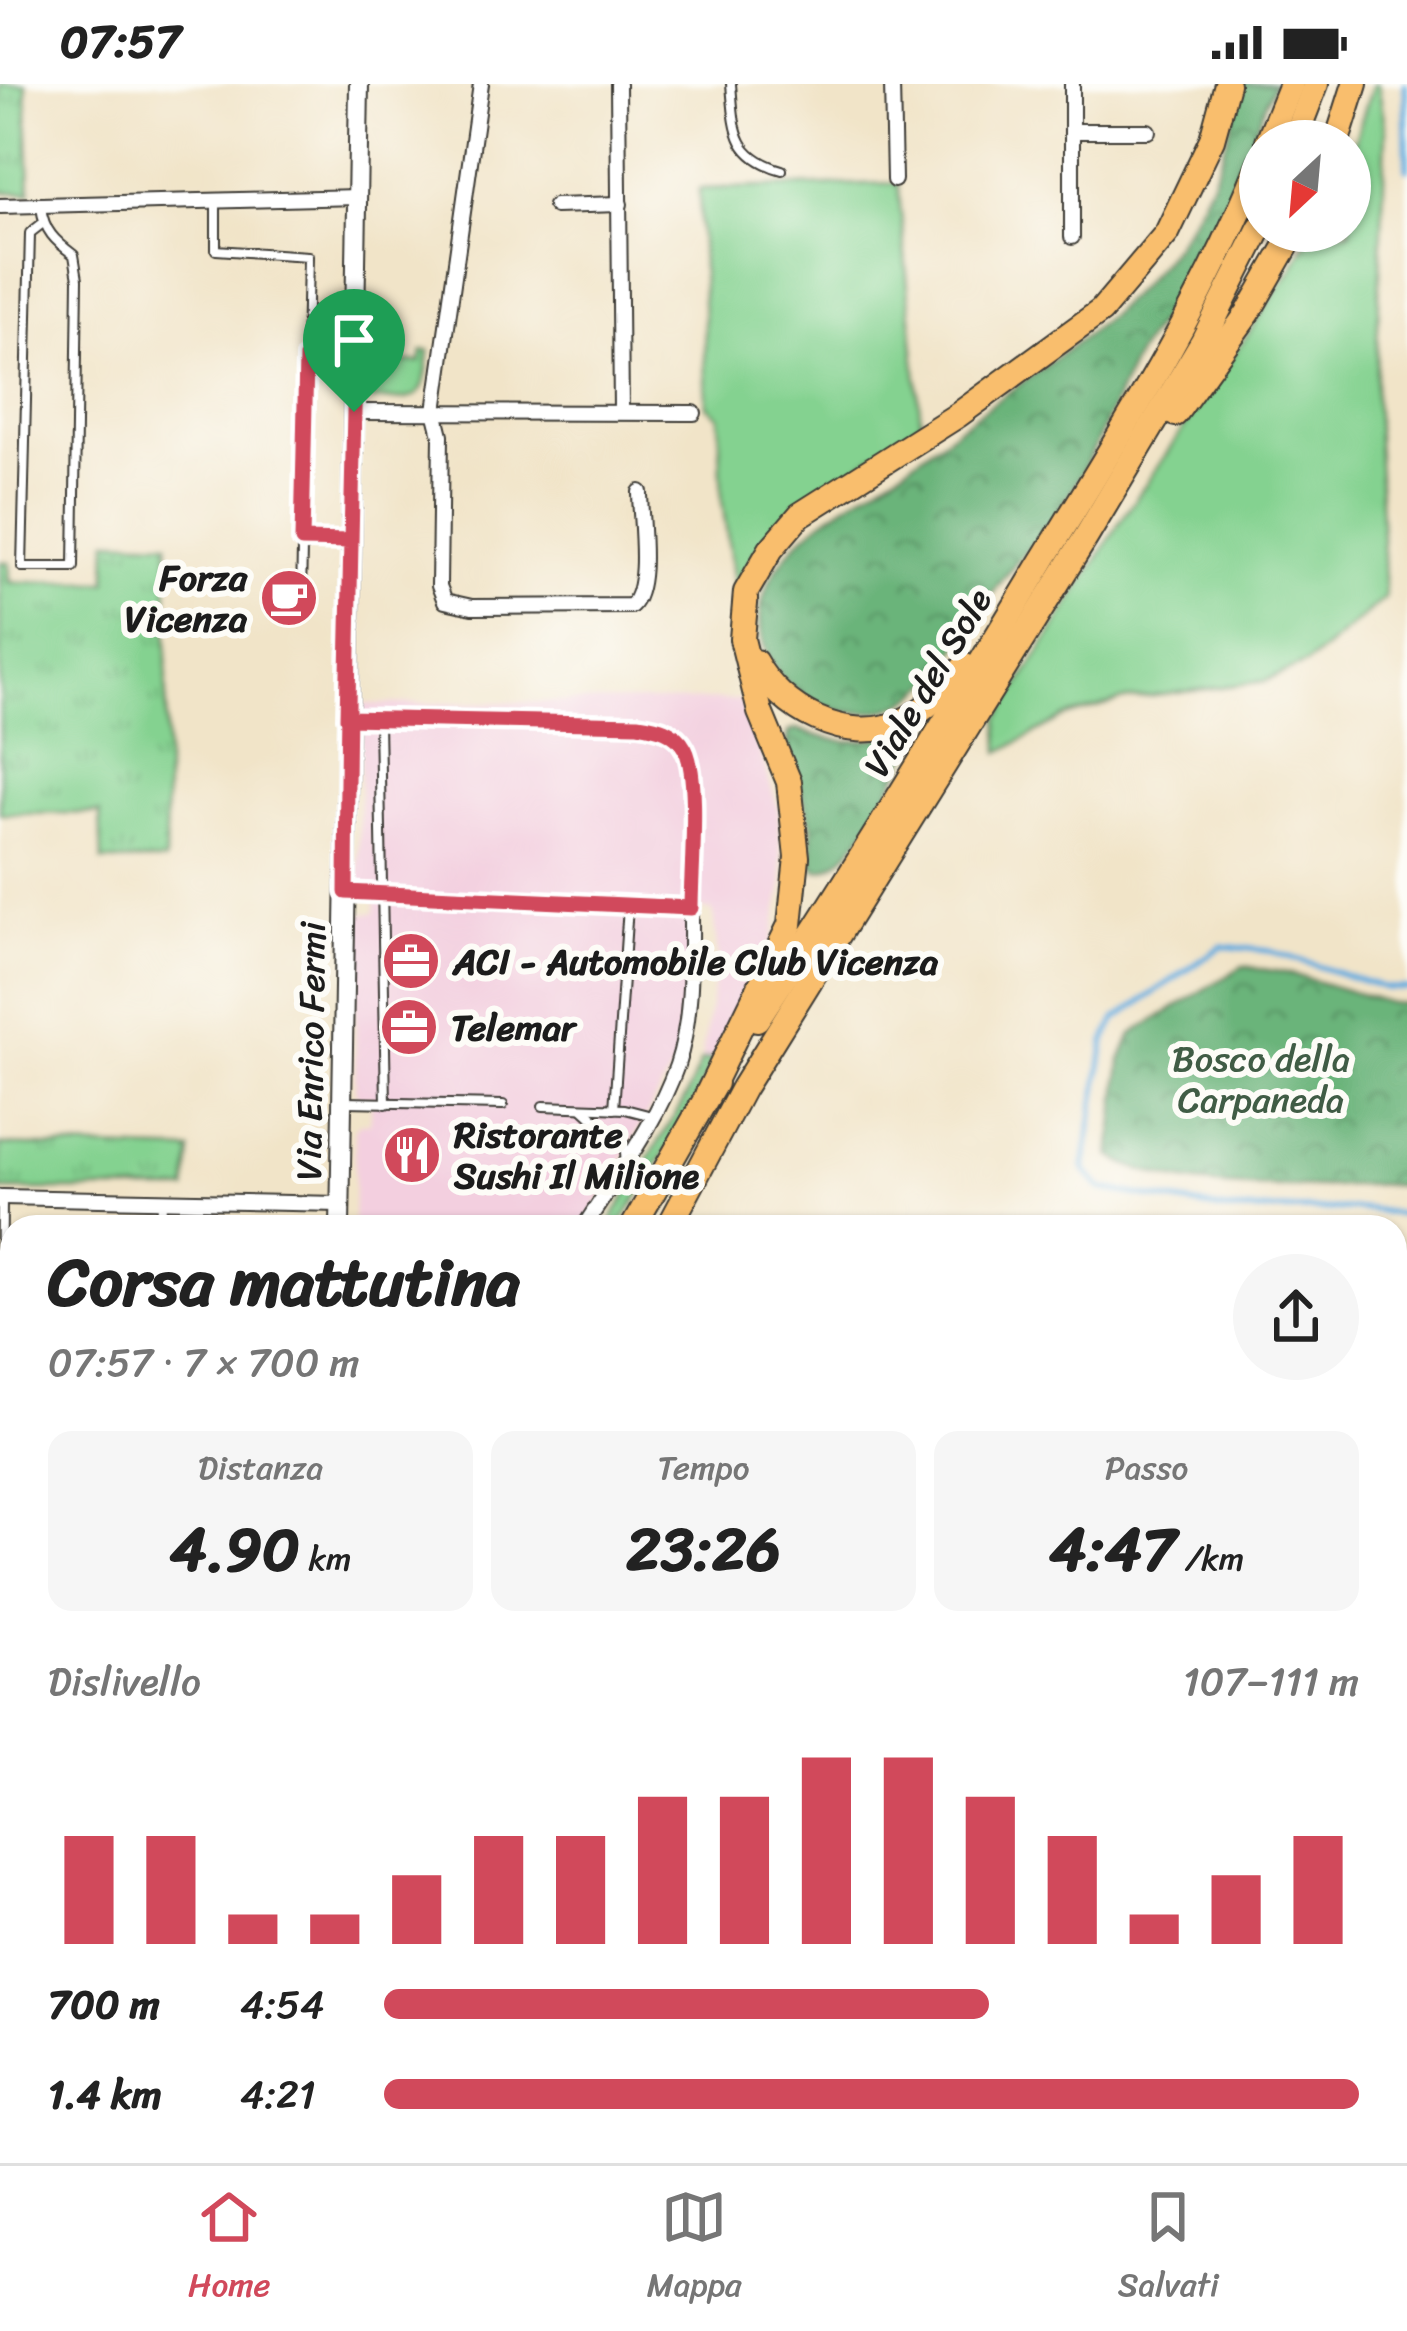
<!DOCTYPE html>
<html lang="it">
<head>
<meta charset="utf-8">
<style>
	:root { --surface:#fff; --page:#f6f6f6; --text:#222; --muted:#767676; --line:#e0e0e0; --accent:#d1495b }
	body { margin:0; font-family:Sriracha,sans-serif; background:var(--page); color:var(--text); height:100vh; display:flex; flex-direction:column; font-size:45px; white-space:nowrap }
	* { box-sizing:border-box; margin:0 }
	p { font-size:39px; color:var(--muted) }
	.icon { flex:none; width:66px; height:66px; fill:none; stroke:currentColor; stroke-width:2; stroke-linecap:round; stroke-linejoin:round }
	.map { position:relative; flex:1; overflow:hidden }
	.details { position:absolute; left:0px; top:1131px; width:1407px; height:948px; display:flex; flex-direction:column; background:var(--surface); border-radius:36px 36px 0 0; box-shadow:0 3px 9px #0004 }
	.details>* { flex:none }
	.needle { width:78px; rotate:206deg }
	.buttons { position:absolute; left:1239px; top:36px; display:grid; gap:24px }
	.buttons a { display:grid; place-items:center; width:132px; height:132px; border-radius:50%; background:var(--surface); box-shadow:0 3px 9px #0004; font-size:60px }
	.pin { position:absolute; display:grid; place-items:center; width:102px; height:102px; color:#fff; margin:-123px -51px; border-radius:50% 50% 50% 0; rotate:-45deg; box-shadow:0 0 12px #0007 }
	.pin .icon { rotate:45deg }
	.round { display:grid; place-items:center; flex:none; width:126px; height:126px; border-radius:63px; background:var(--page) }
	.overview { display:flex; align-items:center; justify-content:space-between; height:204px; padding:0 48px }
	h1 { font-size:66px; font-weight:700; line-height:90px }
	.metrics { display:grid; grid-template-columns:repeat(3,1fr); gap:18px; height:204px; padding:12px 48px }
	.metrics div { display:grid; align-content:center; border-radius:24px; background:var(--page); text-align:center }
	.metrics b { font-size:60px; font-weight:700 }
	.metrics small { font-size:33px; font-weight:400 }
	.metrics p { font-size:33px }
	.chart { height:336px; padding:24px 48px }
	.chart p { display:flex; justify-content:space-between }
	.chart svg { width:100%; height:216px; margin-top:12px; stroke:var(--accent); stroke-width:6 }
	ul { padding:0 48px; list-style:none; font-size:39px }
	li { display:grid; grid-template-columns:192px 144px 1fr; align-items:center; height:90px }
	li i { height:30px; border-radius:15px; background:var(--accent) }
	.status { display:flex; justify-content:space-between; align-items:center; height:84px; padding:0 60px; background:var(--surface); direction:ltr }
	.status svg { height:33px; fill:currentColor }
	.tabs { display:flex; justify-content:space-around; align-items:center; height:168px; border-top:3px solid var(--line); background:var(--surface); font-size:33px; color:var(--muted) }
	.tabs a { display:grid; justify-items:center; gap:6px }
	.tabs .on { color:var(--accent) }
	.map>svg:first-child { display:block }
</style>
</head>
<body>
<div class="status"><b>07:57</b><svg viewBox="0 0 49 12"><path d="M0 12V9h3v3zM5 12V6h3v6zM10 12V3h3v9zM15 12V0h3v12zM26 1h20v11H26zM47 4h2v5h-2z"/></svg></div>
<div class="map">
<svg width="1407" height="2079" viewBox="0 0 1407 2079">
	<defs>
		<pattern id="forest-crowns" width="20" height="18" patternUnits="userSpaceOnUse" patternTransform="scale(3)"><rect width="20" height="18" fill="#6bb47a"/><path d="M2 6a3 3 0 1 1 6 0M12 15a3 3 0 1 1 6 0" fill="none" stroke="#579263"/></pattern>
		<pattern id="park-tufts" width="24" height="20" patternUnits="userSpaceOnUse" patternTransform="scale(3)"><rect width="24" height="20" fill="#84d290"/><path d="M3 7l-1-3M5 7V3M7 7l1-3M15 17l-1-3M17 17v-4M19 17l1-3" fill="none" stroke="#71b47c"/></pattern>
	</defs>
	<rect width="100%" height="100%" fill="#fdfcf7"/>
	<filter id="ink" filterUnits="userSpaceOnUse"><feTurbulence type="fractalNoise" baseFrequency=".00833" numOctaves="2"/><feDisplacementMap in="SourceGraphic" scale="24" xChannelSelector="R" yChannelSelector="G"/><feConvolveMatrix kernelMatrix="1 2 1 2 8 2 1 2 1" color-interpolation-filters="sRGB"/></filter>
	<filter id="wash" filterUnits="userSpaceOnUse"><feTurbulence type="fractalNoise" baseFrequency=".004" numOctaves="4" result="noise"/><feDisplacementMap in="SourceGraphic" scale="48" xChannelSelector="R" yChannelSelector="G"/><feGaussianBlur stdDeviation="2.7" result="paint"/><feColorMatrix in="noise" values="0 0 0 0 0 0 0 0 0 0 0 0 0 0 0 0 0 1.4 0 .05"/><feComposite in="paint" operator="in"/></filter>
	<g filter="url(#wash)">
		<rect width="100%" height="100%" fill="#f1e4c8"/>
		<polygon fill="#f3cfdf" points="743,616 778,724 783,801 772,856 713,975 701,977 718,873 713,827 695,824 682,966 585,1143 353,1143 355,1045 360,1039 369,1039 372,1013 359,1013 355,1007 357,837 363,829 375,829 376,802 364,803 358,797 362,620"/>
		<g fill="#84d290" stroke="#507756" stroke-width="3">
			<polygon points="1373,0 1378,0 1386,47 1375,313 1385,514 1308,579 1265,597 1124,616 1065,633 1000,668 999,635 1122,435 1292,185 1312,147 1350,147 1350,71"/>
			<polygon points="898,99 921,338 783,434 756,466 736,511 722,417 719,332 707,322 699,105"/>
			<path d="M372,263L396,278H420L422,267H429C424,318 421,316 371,316Z"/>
			<polygon points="713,975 687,1033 619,1143 607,1143 686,1013 701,977"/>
		</g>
		<g fill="url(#forest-crowns)" stroke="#44684b" stroke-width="3">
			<path d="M1240,0H1274C1246,63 1226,132 1191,191C1173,223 1146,249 1131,282C1110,328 1090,379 1063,421C1045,448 1020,472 1000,499C975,532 957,573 927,602C851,675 711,586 778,483C810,434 859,415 905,383C932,364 958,343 986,324C1114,235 1212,165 1240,0Z"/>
			<path d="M797,645C841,662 861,659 905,648L913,656L912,665C893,697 854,786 817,786L812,780V742L787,661L789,648Z"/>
			<path d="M1243,882L1287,889L1390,919L1407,920V1103C1382,1098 1357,1102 1332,1103C1268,1105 1166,1107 1111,1072L1121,976L1132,950Z"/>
			<polygon points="1395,1405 1407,1408 1407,1853 1395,1848"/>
		</g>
		<g fill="url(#park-tufts)" stroke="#507756" stroke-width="3">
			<polygon points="0,0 26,0 30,109 0,108"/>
			<polygon points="108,456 168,458 165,777 102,777 100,729 0,730 0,478 9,478 10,498 107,498"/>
			<polygon points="0,1061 191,1067 187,1106 0,1106"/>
		</g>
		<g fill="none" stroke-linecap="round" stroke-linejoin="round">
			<g stroke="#67aede" stroke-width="6">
				<polyline points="1405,0 1407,85"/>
				<polyline points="1407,904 1385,904 1270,867 1222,862 1116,935 1105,957 1084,1085 1101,1105 1230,1127 1370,1125 1407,1132"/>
				<polyline points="1395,1382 1407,1385"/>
				<polyline points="1395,1870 1407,1875"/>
				<polyline points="1395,2001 1407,1997"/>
				<polyline points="1188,2079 1209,2067"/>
			</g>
		</g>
	</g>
	<g filter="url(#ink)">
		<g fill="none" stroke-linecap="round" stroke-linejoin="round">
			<defs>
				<g id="service">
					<path d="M731,0C735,45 733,72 782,86"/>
					<polyline points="216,117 216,166 308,172 301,513"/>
					<path d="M41,123C44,147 55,157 74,171L78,195L74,483H22L30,149L43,139"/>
					<polyline points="306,274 354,276"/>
					<polyline points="302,456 350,457"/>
					<polyline points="352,634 664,644 684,663 692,688 691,823"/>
					<polyline points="379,636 386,1020"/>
					<polyline points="344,1018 503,1021"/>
					<polyline points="543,1022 625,1025 652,1032"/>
					<polyline points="584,1025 624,1061 626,1076"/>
					<polyline points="614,1025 628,822"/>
					<polyline points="161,1143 162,1118"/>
					<polyline points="1,1260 2,1113"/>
				</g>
				<g id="minor">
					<path d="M481,0L435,327L441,351L439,502L445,517L472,523L631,522C651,503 640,436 640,408"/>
					<polyline points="618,0 621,327"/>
					<polyline points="892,0 894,96"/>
					<polyline points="1072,0 1072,153"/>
					<polyline points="1072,47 1148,47"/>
					<polyline points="0,122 358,113"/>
					<polyline points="555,122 620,120"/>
					<polyline points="354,328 694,329"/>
					<path d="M346,809L691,824C691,875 693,933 677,981C657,1039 616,1092 584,1143"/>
					<polyline points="2,1113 340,1120"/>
					<polyline points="823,2079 826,2067"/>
				</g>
				<g id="tertiary">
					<polyline points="340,1143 359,0"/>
					<polyline points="582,2067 598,2079"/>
					<polyline points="0,2073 12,2065"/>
				</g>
				<g id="primary">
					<polyline points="275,2067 283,2079"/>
					<polyline points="57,2079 64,2067"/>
					<polyline points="74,2079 82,2067"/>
					<polyline points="489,2079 498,2067"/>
				</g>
				<g id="trunk">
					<polyline points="1268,57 1291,0"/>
					<polyline points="1294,57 1316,0"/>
					<polyline points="1337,57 1355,0"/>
					<polyline points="1175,330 1248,229 1295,147"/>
					<path d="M755,578C780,625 847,662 901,638C928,626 946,603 965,582"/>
					<path d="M757,935C856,785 949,632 1042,478C1122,348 1203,221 1260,78"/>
					<polyline points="707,1011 790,841 797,773 789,698 760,628 742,555 746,508 771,465 800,431 958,331 1101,227 1167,149 1212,55 1227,0"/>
					<polyline points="633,1143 715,999"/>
					<polyline points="669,1143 743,1004 1086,453 1203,257 1260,144"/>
					<polyline points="192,2067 215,2079"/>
					<polyline points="103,2079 127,2067"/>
					<polyline points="376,2079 377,2067"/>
				</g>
			</defs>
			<use href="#service" stroke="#3c3a36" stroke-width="12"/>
			<use href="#minor" stroke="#3c3a36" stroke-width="18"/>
			<use href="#tertiary" stroke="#3c3a36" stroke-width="22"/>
			<use href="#primary" stroke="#3c3a36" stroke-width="26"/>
			<use href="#trunk" stroke="#3c3a36" stroke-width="28"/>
			<use href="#service" stroke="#fff" stroke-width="8"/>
			<use href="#minor" stroke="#fff" stroke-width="14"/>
			<use href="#tertiary" stroke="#fff" stroke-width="18"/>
			<use href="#primary" stroke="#f9be6d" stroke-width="21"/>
			<use href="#trunk" stroke="#f9be6d" stroke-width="24"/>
		</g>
	</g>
	<g fill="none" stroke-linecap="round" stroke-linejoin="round" filter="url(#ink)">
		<defs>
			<path id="route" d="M354,328C350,489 347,648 346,808L691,824C691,788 700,693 685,665C675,646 657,643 638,640L347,634L351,457L302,456L306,274L355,276L354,328"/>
		</defs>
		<use href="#route" stroke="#fff" stroke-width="24"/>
		<use href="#route" stroke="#d1495b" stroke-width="15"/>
	</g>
	<defs>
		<symbol id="cafe-disc" viewBox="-11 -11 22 22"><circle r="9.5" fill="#d1495b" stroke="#fdfcf7"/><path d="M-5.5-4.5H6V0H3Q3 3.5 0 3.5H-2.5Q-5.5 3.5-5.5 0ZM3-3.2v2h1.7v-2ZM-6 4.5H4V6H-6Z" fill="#fff"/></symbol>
		<symbol id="office-disc" viewBox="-11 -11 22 22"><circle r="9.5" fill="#d1495b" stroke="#fdfcf7"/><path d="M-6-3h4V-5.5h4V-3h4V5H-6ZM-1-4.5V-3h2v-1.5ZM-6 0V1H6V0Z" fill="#fff"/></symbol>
		<symbol id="restaurant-disc" viewBox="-11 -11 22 22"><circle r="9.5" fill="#d1495b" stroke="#fdfcf7"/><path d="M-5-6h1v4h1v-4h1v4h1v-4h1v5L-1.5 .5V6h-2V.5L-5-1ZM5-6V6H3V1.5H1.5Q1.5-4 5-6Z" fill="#fff"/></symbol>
	</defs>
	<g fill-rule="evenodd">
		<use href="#cafe-disc" x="256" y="481" width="66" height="66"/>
		<use href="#office-disc" x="378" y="844" width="66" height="66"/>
		<use href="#office-disc" x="376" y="910" width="66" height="66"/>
		<use href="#restaurant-disc" x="379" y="1038" width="66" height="66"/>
	</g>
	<g text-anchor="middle" stroke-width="12" stroke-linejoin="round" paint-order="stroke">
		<g font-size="36" font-weight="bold" fill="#1c1c1c" stroke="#fdfcf7" text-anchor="start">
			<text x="247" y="506" text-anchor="end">Forza<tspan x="247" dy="41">Vicenza</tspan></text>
			<text x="453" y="890">ACI - Automobile Club Vicenza</text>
			<text x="451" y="956">Telemar</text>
			<text x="454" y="1063">Ristorante<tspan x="454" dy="41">Sushi Il Milione</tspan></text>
		</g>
		<g font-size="36" fill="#1c1c1c" stroke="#fdfcf7">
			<text transform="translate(927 598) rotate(-59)" y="13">Viale del Sole</text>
			<text transform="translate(310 967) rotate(-89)" y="13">Via Enrico Fermi</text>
		</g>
		<g font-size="36" fill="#405c45" stroke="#fdfcf7">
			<text x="1261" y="987">Bosco della<tspan x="1261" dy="41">Carpaneda</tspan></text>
		</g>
	</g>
</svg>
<div class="buttons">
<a><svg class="needle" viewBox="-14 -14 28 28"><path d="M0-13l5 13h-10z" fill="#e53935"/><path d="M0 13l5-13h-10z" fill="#767676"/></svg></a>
</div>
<div class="pin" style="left:354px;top:328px;background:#1e9e55"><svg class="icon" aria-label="arrive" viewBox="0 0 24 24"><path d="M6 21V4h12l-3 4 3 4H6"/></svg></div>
<section class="details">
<div class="overview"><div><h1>Corsa mattutina</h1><p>07:57 · 7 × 700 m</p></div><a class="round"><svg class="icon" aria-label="share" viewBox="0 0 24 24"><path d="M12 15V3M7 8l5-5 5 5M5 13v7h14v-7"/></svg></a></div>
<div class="metrics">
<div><p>Distanza</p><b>4.90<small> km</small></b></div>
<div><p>Tempo</p><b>23:26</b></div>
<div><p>Passo</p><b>4:47<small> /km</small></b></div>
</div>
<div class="chart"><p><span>Dislivello</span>107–111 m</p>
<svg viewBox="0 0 160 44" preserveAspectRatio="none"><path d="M5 44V22M15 44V22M25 44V38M35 44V38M45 44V30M55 44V22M65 44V22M75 44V14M85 44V14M95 44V6M105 44V6M115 44V14M125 44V22M135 44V38M145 44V30M155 44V22"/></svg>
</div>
<ul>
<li><b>700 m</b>4:54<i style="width:62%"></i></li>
<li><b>1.4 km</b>4:21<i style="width:100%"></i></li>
</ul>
</section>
</div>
<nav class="tabs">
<a class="on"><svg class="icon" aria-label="home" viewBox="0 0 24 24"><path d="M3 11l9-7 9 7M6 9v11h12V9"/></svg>Home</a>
<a><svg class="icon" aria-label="map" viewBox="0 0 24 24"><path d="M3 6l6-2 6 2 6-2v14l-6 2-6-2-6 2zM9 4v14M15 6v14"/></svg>Mappa</a>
<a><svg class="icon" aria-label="saved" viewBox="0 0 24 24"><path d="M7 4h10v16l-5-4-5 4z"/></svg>Salvati</a>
</nav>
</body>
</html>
